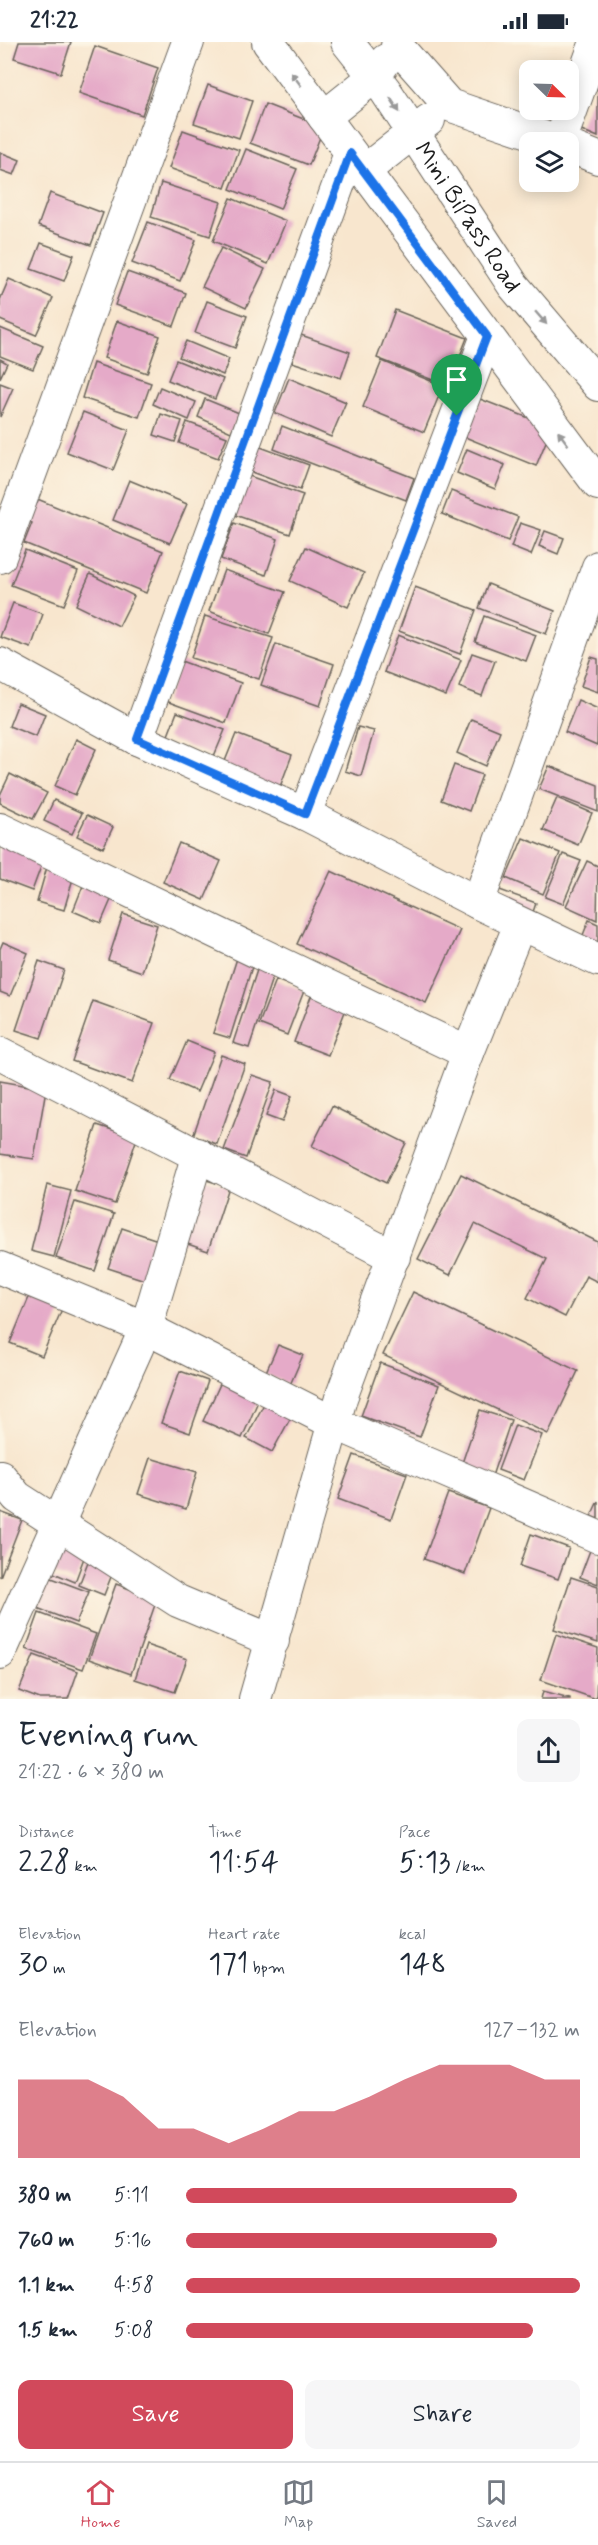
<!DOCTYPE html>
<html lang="en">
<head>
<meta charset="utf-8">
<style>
	:root { --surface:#fff; --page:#f6f6f7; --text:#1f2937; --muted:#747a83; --line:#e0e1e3; --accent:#d1495b }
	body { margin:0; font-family:Mynerve,sans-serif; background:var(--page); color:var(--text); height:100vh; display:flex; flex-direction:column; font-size:22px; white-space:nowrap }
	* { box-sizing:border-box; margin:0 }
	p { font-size:20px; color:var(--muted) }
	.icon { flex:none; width:33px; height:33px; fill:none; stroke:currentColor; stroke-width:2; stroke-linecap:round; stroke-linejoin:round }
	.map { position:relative; height:1657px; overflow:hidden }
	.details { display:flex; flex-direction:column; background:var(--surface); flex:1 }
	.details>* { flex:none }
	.needle { width:39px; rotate:113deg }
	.fabs { position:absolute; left:519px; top:18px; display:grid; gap:12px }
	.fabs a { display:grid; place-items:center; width:60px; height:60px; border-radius:12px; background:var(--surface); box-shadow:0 3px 15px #0003; font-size:30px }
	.pin { position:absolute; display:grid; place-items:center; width:51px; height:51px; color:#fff; margin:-62px -26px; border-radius:50% 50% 50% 0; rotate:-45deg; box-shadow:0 0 6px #0007 }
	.pin .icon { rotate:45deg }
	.round { display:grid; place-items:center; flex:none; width:63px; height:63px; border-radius:12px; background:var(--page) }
	.head { display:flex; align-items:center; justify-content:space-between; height:102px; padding:0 18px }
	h1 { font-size:33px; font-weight:600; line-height:45px }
	.metrics { display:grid; grid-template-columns:repeat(3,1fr); gap:9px; height:102px; padding:6px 18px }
	.metrics div { display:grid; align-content:center }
	.metrics b { font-size:30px; font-weight:600 }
	.metrics small { font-size:16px; font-weight:400 }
	.metrics p { font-size:16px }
	.chart { height:168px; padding:12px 18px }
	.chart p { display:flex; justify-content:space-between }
	.chart svg { width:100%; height:108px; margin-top:6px; fill:var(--accent); opacity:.7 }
	.button { display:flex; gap:12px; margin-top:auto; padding:12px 18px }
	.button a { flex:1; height:69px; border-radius:12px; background:var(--accent); color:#fff; font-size:24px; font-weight:600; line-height:69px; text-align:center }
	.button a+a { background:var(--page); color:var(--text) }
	ul { padding:0 18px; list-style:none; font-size:20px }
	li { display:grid; grid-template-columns:96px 72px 1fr; align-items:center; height:45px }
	li i { height:15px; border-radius:8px; background:var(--accent) }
	.status { display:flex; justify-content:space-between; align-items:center; height:42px; padding:0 30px; background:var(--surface); direction:ltr }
	.status svg { height:16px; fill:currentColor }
	.tabs { display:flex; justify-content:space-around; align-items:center; height:84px; border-top:2px solid var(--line); background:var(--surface); font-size:16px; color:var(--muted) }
	.tabs a { display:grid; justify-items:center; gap:3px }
	.tabs .on { color:var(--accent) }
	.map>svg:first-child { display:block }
</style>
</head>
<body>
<div class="status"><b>21:22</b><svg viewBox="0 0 49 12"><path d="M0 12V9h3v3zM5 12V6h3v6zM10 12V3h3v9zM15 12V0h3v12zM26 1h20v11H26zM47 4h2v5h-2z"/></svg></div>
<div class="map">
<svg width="598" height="1657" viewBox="0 0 598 1657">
	<rect width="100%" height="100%" fill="#fcf5e5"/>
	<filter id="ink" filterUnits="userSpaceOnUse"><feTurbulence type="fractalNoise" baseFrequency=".0167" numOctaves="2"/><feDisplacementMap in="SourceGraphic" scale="12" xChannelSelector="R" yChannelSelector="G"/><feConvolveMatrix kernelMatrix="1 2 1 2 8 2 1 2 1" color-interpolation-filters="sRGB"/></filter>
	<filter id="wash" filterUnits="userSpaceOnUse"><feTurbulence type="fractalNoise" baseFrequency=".008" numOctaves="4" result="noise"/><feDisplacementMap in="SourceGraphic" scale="24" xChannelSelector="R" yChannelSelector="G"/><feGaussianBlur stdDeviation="1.35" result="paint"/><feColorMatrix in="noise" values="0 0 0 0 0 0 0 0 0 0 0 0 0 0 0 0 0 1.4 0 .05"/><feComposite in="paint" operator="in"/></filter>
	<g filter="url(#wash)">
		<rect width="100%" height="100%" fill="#f8e6ce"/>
		<g id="blocks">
			<g fill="#e5aac8">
				<polygon points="19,0 71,0 61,31 14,16"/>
				<polygon points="95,4 158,26 142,73 79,51"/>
				<polygon points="598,42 598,95 579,87"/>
				<polygon points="208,43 252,59 239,96 194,81"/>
				<polygon points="265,62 324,85 309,123 250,101"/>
				<polygon points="183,88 239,108 225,146 169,126"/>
				<polygon points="246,107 297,127 280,167 230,147"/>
				<polygon points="0,110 20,118 14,133 0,128"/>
				<polygon points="161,141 221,160 210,194 151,175"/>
				<polygon points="50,151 103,171 91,203 38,184"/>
				<polygon points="231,156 286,179 268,222 213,199"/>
				<polygon points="148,180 196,198 180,239 132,221"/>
				<polygon points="41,201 74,213 64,239 31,227"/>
				<polygon points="221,206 265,227 246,266 202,245"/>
				<polygon points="127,230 186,251 174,284 115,263"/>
				<polygon points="9,237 53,256 36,293 0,278 0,258"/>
				<polygon points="207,259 247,274 235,306 195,291"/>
				<polygon points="395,268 467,296 448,344 377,316"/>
				<polygon points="117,279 160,294 147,331 104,316"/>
				<polygon points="0,286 43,304 33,327 0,314"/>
				<polygon points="301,293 350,310 341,336 292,320"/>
				<polygon points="186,299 229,317 223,333 179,315"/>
				<polygon points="0,317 7,321 0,336"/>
				<polygon points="176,318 223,337 215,357 168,338"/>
				<polygon points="382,319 443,344 424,390 363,365"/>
				<polygon points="93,321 151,341 139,375 82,356"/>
				<polygon points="289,336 346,360 331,395 275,371"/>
				<polygon points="0,341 13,346 0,375"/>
				<polygon points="160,345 196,360 189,378 153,362"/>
				<polygon points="205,357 239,371 231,390 198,375"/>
				<polygon points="480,357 552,385 536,424 465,395"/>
				<polygon points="83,370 129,388 113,428 67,410"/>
				<polygon points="161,372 182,379 175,400 154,393"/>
				<polygon points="187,380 227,395 218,416 179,401"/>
				<polygon points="282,384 414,436 406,458 274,407"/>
				<polygon points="255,403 309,423 300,448 246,428"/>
				<polygon points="467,407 505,423 495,447 457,431"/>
				<polygon points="249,434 303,453 290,492 235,473"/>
				<polygon points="129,438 187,462 170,501 113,478"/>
				<polygon points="451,449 518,475 508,499 442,472"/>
				<polygon points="35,456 163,509 146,551 24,501 32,481 26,479"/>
				<polygon points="234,481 278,497 266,533 221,517"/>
				<polygon points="520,481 541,488 531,513 511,505"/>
				<polygon points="545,489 564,496 558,512 539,504"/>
				<polygon points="306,505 364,531 348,565 290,539"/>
				<polygon points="25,508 78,529 64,563 11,543"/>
				<polygon points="224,528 285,550 269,592 209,569"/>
				<polygon points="90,532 134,554 119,584 76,563"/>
				<polygon points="488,542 555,569 546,592 479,566"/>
				<polygon points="415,545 476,568 460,612 399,589"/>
				<polygon points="13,561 43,572 31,606 0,595"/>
				<polygon points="205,574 273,596 259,637 191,616"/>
				<polygon points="484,574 536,593 526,619 475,600"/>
				<polygon points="398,593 461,618 446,654 384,630"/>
				<polygon points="276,602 334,622 320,664 261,643"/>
				<polygon points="472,611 495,619 482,654 459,645"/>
				<polygon points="591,615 598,617 598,650 581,644"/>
				<polygon points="181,619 241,641 226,681 166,659"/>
				<polygon points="578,658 598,667 597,704 565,690"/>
				<polygon points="18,661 45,672 36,695 9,684"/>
				<polygon points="177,670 225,688 214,714 167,696"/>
				<polygon points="471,677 500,689 486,724 457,711"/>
				<polygon points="358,685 374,689 361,734 345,729"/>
				<polygon points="236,692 292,713 278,750 221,729"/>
				<polygon points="76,697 96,707 75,753 55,744"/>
				<polygon points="454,723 482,733 469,769 441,758"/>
				<polygon points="549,724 598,743 598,770 539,747"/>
				<polygon points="10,732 47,751 33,777 0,761 0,753"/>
				<polygon points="557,756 592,771 578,803 543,788"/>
				<polygon points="54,758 82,771 72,792 44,779"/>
				<polygon points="87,773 113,785 103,806 77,794"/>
				<polygon points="0,794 46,811 32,849 0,837"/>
				<polygon points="523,796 560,811 543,852 506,836"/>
				<polygon points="179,801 221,819 204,858 163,840"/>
				<polygon points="563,812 581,819 563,862 545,855"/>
				<polygon points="49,818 76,826 64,868 37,860"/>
				<polygon points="587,819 598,824 597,878 566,864"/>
				<polygon points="331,829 460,888 426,961 297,902"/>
				<polygon points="88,831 117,844 101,881 73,869"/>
				<polygon points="497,847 536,861 530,879 491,865"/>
				<polygon points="123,872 157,883 142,930 108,918"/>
				<polygon points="589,878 598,882 598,911 579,903"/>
				<polygon points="3,900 28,911 10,954 0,950 0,907"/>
				<polygon points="239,910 255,915 230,996 213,991"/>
				<polygon points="261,916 277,921 249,1006 233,1001"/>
				<polygon points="39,919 64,928 41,996 16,988"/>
				<polygon points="276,938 304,949 287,993 259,982"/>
				<polygon points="313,949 348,962 328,1013 294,1000"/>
				<polygon points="93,959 154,981 132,1041 72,1019"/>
				<polygon points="187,999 214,1010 197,1050 170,1038"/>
				<polygon points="221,1013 245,1022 217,1102 193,1094"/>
				<polygon points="252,1033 273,1040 246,1116 224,1108"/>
				<polygon points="0,1039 46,1047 34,1117 0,1112"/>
				<polygon points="276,1048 292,1054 282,1080 266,1074"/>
				<polygon points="332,1064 406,1101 386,1141 312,1104"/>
				<polygon points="97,1083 137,1096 115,1162 75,1149"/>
				<polygon points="461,1132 598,1200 598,1240 586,1234 565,1275 527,1256 547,1217 475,1182 450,1233 418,1217"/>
				<polygon points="200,1136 229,1145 208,1209 179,1199"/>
				<polygon points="47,1143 71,1149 54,1215 31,1209"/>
				<polygon points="75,1160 114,1172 95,1229 56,1216"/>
				<polygon points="122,1186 158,1198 145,1238 108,1226"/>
				<polygon points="413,1250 578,1329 548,1392 383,1313"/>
				<polygon points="30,1253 62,1267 42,1314 10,1301"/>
				<polygon points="278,1303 303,1313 290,1343 265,1332"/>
				<polygon points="380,1321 439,1343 420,1395 361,1374"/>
				<polygon points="180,1329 208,1339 190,1391 161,1381"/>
				<polygon points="221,1340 259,1357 242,1396 203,1379"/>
				<polygon points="265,1360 291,1375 272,1410 246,1396"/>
				<polygon points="480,1368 511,1378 491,1437 460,1427"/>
				<polygon points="515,1383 542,1393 524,1438 498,1428"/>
				<polygon points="354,1413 407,1432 391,1477 338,1457"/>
				<polygon points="150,1416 197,1430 186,1467 138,1452"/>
				<polygon points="448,1451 489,1466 465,1532 424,1517"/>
				<polygon points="598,1459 598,1477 591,1474"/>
				<polygon points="0,1470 22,1478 0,1535"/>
				<polygon points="598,1487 598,1542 580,1535"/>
				<polygon points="531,1492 569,1506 558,1537 520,1524"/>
				<polygon points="62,1495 88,1505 75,1540 49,1529"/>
				<polygon points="91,1512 116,1522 104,1553 79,1543"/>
				<polygon points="49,1535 89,1550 76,1581 37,1566"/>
				<polygon points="571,1535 598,1544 598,1601 554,1587"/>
				<polygon points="116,1542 157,1557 131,1632 89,1617"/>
				<polygon points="39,1571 96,1592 83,1627 26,1607"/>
				<polygon points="556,1592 598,1606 596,1657 541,1638"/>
				<polygon points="146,1603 187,1617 175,1650 135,1637"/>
				<polygon points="34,1613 78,1629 68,1657 40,1657 19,1649"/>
				<polygon points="543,1649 570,1656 570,1657 541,1657"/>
			</g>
		</g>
	</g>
	<g filter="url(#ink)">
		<use href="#blocks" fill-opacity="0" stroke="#69635a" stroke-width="1.5"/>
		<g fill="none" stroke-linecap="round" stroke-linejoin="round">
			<defs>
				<g id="minor">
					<polyline points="268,0 598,442"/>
					<path id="s1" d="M347,0L385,48L513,243L598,343"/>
					<polyline points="397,4 449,63 558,100"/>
					<polyline points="324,75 374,35 386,18"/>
					<polyline points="560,100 596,0"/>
					<polyline points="568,104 598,116"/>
					<polyline points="364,129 429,78"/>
					<polyline points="0,515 188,0"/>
					<polyline points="0,622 137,697 305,772 478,861 598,918"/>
					<polyline points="137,697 350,111"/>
					<polyline points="305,772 487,294"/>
					<polyline points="0,787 468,1011"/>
					<polyline points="478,861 598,525"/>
					<polyline points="0,1011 394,1215"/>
					<polyline points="0,1226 146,1286 334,1381 598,1495"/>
					<polyline points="0,1434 17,1455 178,1559 273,1599"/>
					<polyline points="0,1611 146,1286 198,1112"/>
					<polyline points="255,1657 341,1356 468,1011 520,882"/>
				</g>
			</defs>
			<use href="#minor" stroke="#69635a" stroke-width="34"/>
			<use href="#minor" stroke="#fff" stroke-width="32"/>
		</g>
		<defs><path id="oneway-solid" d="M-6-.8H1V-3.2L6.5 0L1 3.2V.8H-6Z" transform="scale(1.5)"/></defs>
		<g fill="#999">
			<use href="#oneway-solid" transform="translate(296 37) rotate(-127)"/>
			<use href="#oneway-solid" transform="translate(395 63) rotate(57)"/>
			<use href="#oneway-solid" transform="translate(541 276) rotate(49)"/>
			<use href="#oneway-solid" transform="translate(563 396) rotate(-127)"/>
		</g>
	</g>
	<g fill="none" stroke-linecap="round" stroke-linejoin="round" filter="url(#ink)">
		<defs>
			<polygon id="route" points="350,111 487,294 305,772 137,697"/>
		</defs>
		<use href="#route" stroke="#fff" stroke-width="12"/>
		<use href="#route" stroke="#1a73e8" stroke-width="8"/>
	</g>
	<g text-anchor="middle" stroke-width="5" stroke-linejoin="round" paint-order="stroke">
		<g font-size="24" fill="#1c1c1c" stroke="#fcf5e5">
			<text dy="8" stroke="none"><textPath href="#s1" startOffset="213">Mini BiPass Road</textPath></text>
		</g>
	</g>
</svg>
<div class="fabs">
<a><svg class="needle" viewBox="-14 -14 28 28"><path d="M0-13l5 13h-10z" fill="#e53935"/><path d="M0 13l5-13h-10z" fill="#747a83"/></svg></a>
<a><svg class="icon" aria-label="layers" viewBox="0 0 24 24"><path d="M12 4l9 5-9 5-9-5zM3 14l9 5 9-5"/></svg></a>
</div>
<div class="pin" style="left:457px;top:374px;background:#1e9e55"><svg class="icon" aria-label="arrive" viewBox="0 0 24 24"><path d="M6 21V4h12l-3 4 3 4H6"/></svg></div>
</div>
<section class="details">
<div class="head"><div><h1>Evening run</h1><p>21:22 · 6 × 380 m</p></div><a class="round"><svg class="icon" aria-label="share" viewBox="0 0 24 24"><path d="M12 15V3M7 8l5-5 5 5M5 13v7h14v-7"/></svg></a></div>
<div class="metrics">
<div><p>Distance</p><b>2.28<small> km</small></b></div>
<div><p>Time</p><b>11:54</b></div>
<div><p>Pace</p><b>5:13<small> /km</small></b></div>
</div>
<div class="metrics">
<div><p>Elevation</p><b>30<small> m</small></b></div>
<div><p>Heart rate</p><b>171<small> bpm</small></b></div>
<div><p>kcal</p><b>148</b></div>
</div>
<div class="chart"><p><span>Elevation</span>127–132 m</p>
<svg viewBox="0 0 160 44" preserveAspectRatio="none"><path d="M0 44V12L10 12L20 12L30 19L40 32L50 32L60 38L70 32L80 25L90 25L100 19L110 12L120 6L130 6L140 6L150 12L160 12V44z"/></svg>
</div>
<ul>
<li><b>380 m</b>5:11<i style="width:84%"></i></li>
<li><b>760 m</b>5:16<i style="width:79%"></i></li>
<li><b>1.1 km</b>4:58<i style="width:100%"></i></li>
<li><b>1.5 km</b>5:08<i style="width:88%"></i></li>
</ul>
<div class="button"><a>Save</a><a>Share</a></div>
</section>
<nav class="tabs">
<a class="on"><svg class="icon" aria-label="home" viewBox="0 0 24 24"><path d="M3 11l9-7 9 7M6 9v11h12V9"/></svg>Home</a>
<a><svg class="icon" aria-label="map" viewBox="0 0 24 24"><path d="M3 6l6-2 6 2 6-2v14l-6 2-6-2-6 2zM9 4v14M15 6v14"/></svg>Map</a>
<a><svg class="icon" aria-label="saved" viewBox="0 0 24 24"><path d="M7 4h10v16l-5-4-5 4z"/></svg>Saved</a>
</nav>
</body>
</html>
